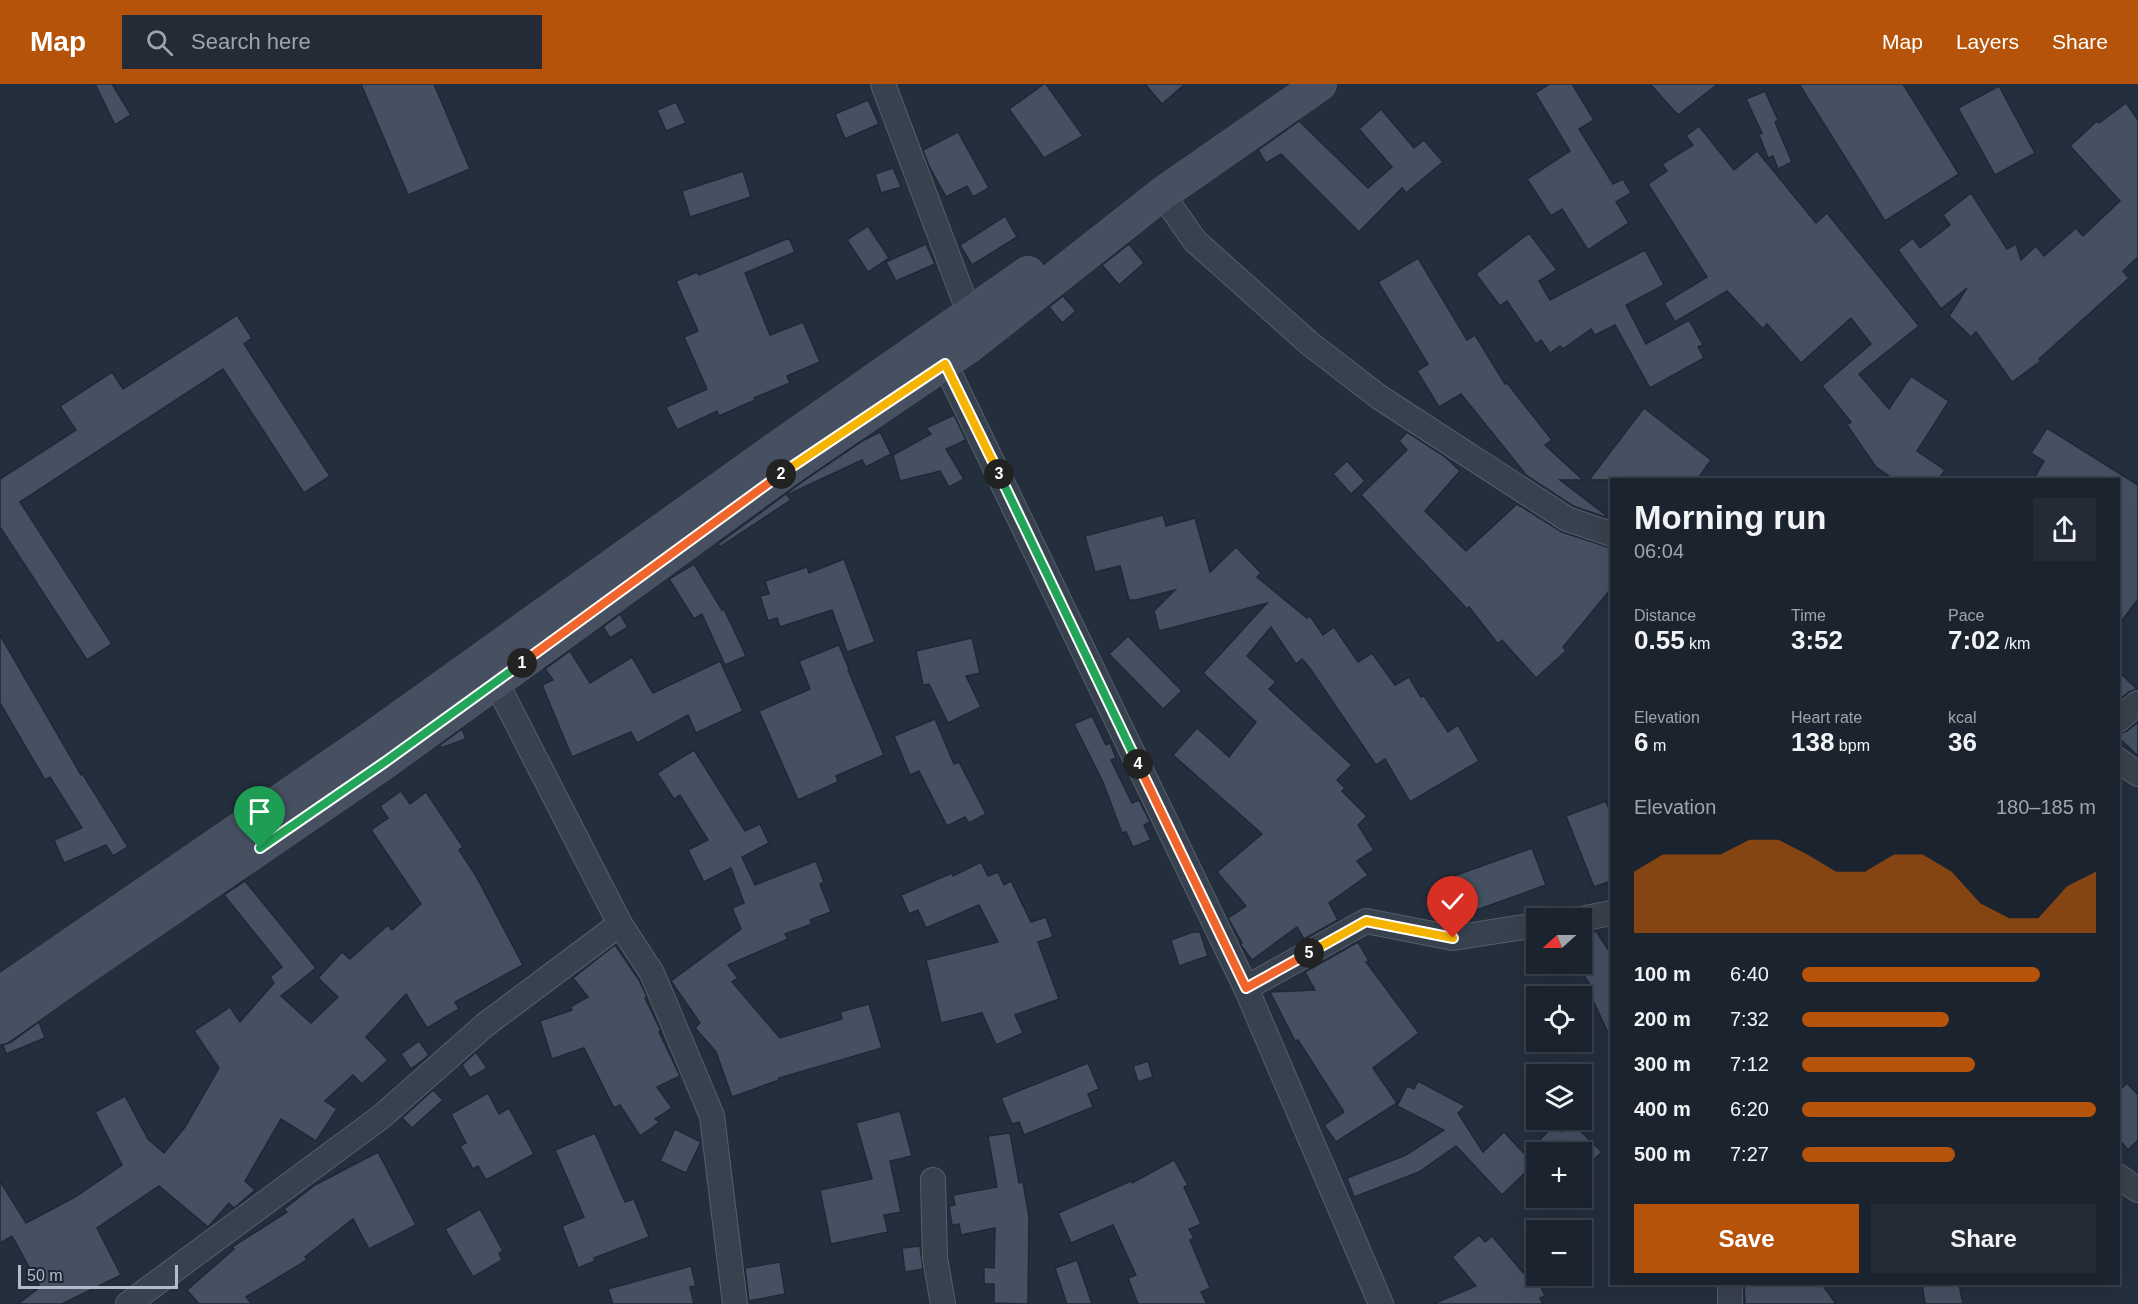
<!DOCTYPE html>
<html lang="en">
<head>
<meta charset="utf-8">
<style>
	:root { --surface:#1b232e; --page:#242b36; --text:#f1f3f6; --muted:#a0a4aa; --line:#39404a; --accent:#b45309 }
	body { margin:0; font-family:Helvetica,sans-serif; background:var(--page); color:var(--text); height:100vh; display:flex; flex-direction:column; font-size:22px; white-space:nowrap }
	* { box-sizing:border-box; margin:0 }
	p { font-size:20px; color:var(--muted) }
	.icon { flex:none; width:33px; height:33px; fill:none; stroke:currentColor; stroke-width:2; stroke-linecap:round; stroke-linejoin:round }
	.map { position:relative; flex:1; overflow:hidden }
	.drawer { position:absolute; left:1610px; top:394px; width:510px; height:807px; display:flex; flex-direction:column; background:var(--surface); border-radius:0px; box-shadow:0 6px 24px #0002,0 0 0 2px var(--line) }
	.drawer>* { flex:none }
	.needle { width:39px; rotate:249deg }
	.fabs { position:absolute; left:1526px; top:824px; display:grid; gap:12px }
	.fabs a { display:grid; place-items:center; width:66px; height:66px; border-radius:0px; background:var(--surface); box-shadow:0 6px 24px #0002,0 0 0 2px var(--line); font-size:30px }
	.scale { position:absolute; left:18px; bottom:15px; width:160px; box-sizing:border-box; padding-left:6px; border:3px solid #b4bcc9; border-top:0; font-size:16px; line-height:21px; white-space:nowrap; color:#b4bcc9; -webkit-text-stroke:4px #1d2633; paint-order:stroke }
	.pin { position:absolute; display:grid; place-items:center; width:51px; height:51px; color:#fff; margin:-62px -26px; border-radius:50% 50% 50% 0; rotate:-45deg; box-shadow:0 0 6px #0007 }
	.pin .icon { rotate:45deg }
	.km { position:absolute; width:30px; height:30px; margin:-15px; border-radius:50%; background:#222; color:#fff; font-size:16px; line-height:30px; text-align:center }
	.round { display:grid; place-items:center; flex:none; width:63px; height:63px; border-radius:0px; background:var(--page) }
	.overview { display:flex; align-items:center; justify-content:space-between; height:102px; padding:0 24px }
	h1 { font-size:33px; font-weight:700; line-height:45px }
	.stats { display:grid; grid-template-columns:repeat(3,1fr); gap:9px; height:102px; padding:6px 24px }
	.stats div { display:grid; align-content:center }
	.stats b { font-size:26px; font-weight:700 }
	.stats small { font-size:16px; font-weight:400 }
	.stats p { font-size:16px }
	.chart { height:168px; padding:12px 24px }
	.chart p { display:flex; justify-content:space-between }
	.chart svg { width:100%; height:108px; margin-top:6px; fill:var(--accent); opacity:.7 }
	.action { display:flex; gap:12px; margin-top:auto; padding:12px 24px }
	.action a { flex:1; height:69px; border-radius:0px; background:var(--accent); color:#fff; font-size:24px; font-weight:700; line-height:69px; text-align:center }
	.action a+a { background:var(--page); color:var(--text) }
	ul { padding:0 24px; list-style:none; font-size:20px }
	li { display:grid; grid-template-columns:96px 72px 1fr; align-items:center; height:45px }
	li i { height:15px; border-radius:8px; background:var(--accent) }
	header { display:flex; align-items:center; gap:36px; box-sizing:border-box; height:84px; padding:0 30px; background:var(--accent); color:#fff }
	header strong { font-size:28px }
	nav { display:flex; gap:33px; margin-inline-start:auto; font-size:21px }
	.search { width:420px; height:54px; background:var(--page); display:flex; align-items:center; gap:15px; box-sizing:border-box; padding:0 21px; border-radius:0px; color:var(--muted); font-size:22px }
	.map>svg:first-child { display:block }
</style>
</head>
<body>
<header>
<strong>Map</strong>
<div class="search"><svg class="icon" aria-label="search" viewBox="0 0 24 24"><circle cx="10" cy="10" r="6"/><path d="M15 15l6 6"/></svg>Search here</div>
<nav><a>Map</a><a>Layers</a><a>Share</a></nav>
</header>
<div class="map">
<svg width="2138" height="1220" viewBox="0 0 2138 1220">
	<rect width="100%" height="100%" fill="#242f3e"/>
	<g fill="#455162" stroke="#1f2835" stroke-width="1.5">
		<polygon points="95,0 112,0 131,31 115,41"/>
		<polygon points="361,0 434,0 470,85 408,111"/>
		<polygon points="1044,0 1046,0 1083,52 1044,74 1009,25"/>
		<polygon points="1145,0 1185,0 1162,20"/>
		<polygon points="1549,0 1572,0 1594,36 1579,45 1613,100 1623,95 1631,109 1616,118 1629,139 1588,166 1562,125 1551,132 1527,95 1570,67 1535,9"/>
		<polygon points="1650,0 1718,0 1678,31"/>
		<polygon points="1799,0 1903,0 1959,90 1885,137"/>
		<polygon points="1999,2 2035,69 1995,91 1958,24"/>
		<polygon points="1765,7 1778,36 1775,38 1792,78 1778,85 1773,72 1768,74 1759,51 1762,49 1746,15"/>
		<polygon points="868,16 879,40 845,55 835,30"/>
		<polygon points="676,18 686,39 666,47 657,26"/>
		<polygon points="2126,19 2138,36 2138,173 2123,187 2129,194 2039,275 2041,277 2012,298 1976,248 1971,253 1949,232 1967,204 1941,225 1898,166 1913,154 1920,164 1950,141 1943,131 1971,109 2007,165 2016,160 2021,176 2036,162 2044,172 2076,144 2083,152 2120,117 2070,62 2097,37 2099,39"/>
		<polygon points="1381,25 1414,64 1424,56 1443,78 1406,109 1402,104 1359,148 1281,70 1266,79 1258,66 1299,37 1368,104 1392,83 1359,45"/>
		<polygon points="1699,42 1734,86 1757,67 1816,139 1827,129 1919,242 1859,290 1889,325 1911,292 1949,317 1917,367 1945,386 1938,396 1895,396 1876,383 1847,341 1851,338 1822,302 1871,260 1851,234 1801,279 1767,240 1763,245 1727,207 1675,238 1664,219 1707,193 1648,100 1667,87 1662,80 1693,61 1686,52"/>
		<polygon points="958,48 989,104 973,113 967,102 946,113 929,82 923,66"/>
		<polygon points="893,84 901,103 881,109 875,90"/>
		<polygon points="743,87 751,113 690,133 682,107"/>
		<polygon points="1005,132 1017,153 972,181 960,161"/>
		<polygon points="868,142 889,174 868,188 847,156"/>
		<polygon points="1529,149 1557,186 1539,197 1550,216 1645,166 1664,201 1626,221 1646,260 1689,236 1703,261 1698,263 1704,274 1650,304 1615,241 1595,251 1591,245 1563,265 1560,262 1550,269 1541,256 1536,260 1507,217 1500,222 1476,190"/>
		<polygon points="789,154 795,168 745,189 770,251 803,238 820,278 787,292 790,299 754,314 755,316 719,332 717,327 677,346 666,323 707,305 684,253 698,247 676,197 697,188 699,191"/>
		<polygon points="926,160 935,180 896,197 886,178"/>
		<polygon points="1129,160 1144,179 1119,201 1102,181"/>
		<polygon points="1418,174 1467,256 1475,251 1505,300 1507,299 1552,356 1545,361 1583,396 1560,396 1606,431 1605,433 1573,422 1527,392 1461,310 1439,323 1417,287 1428,280 1378,198"/>
		<polygon points="1063,212 1076,227 1062,239 1049,223"/>
		<polygon points="237,231 252,254 244,260 330,392 304,409 223,285 20,418 112,560 87,576 0,443 0,395 76,346 60,322 112,288 123,305"/>
		<polygon points="1644,324 1711,376 1697,396 1589,396"/>
		<polygon points="954,331 966,356 946,365 964,395 949,403 940,387 900,397 893,371 931,350 926,344"/>
		<polygon points="2047,344 2138,401 2138,515 2118,542 2118,396 2033,396 2044,377 2031,369"/>
		<polygon points="880,348 891,370 866,383 862,376 787,411 791,416 720,463 718,460 802,398 864,356"/>
		<polygon points="1407,348 1444,372 1460,387 1425,427 1466,467 1517,420 1562,448 1611,464 1611,505 1563,563 1566,567 1536,594 1502,556 1498,560 1469,523 1467,525 1361,411 1407,366 1399,357"/>
		<polygon points="1347,377 1365,397 1351,410 1333,390"/>
		<polygon points="1163,431 1166,442 1195,434 1210,488 1236,463 1261,489 1257,493 1307,534 1310,532 1323,551 1334,543 1358,578 1372,569 1395,601 1409,593 1421,613 1424,612 1448,648 1458,641 1479,677 1410,718 1385,675 1376,681 1309,583 1302,575 1296,580 1271,543 1247,572 1276,598 1269,605 1352,681 1337,696 1345,704 1342,707 1367,732 1358,741 1374,766 1357,777 1368,791 1329,819 1338,836 1304,855 1297,843 1252,876 1240,860 1242,859 1228,834 1246,822 1217,788 1262,750 1173,671 1197,644 1229,673 1256,638 1203,589 1267,519 1159,547 1154,527 1175,506 1136,516 1129,516 1120,482 1095,488 1085,452"/>
		<polygon points="844,475 875,558 847,568 832,526 780,543 777,534 768,537 760,512 769,510 765,497 807,483 809,489"/>
		<polygon points="694,480 722,526 724,525 746,572 725,581 702,530 694,535 669,495"/>
		<polygon points="620,530 628,543 610,554 603,543"/>
		<polygon points="0,551 81,691 82,689 128,763 113,772 106,761 64,779 54,756 82,744 50,693 45,696 0,619"/>
		<polygon points="1128,552 1182,607 1163,625 1109,570"/>
		<polygon points="972,554 980,589 966,592 981,623 948,639 929,600 923,601 916,567"/>
		<polygon points="839,561 849,585 848,586 884,671 836,692 838,698 798,716 759,627 810,605 799,577"/>
		<polygon points="570,567 590,599 632,573 653,609 720,577 743,627 696,649 688,631 637,659 631,648 572,673 542,601 553,596 545,585"/>
		<polygon points="2118,587 2137,605 2129,608 2118,617"/>
		<polygon points="1092,632 1106,661 1110,659 1116,674 1111,676 1132,719 1139,716 1150,738 1144,741 1151,756 1133,763 1126,748 1122,749 1103,698 1074,640"/>
		<polygon points="935,635 954,680 959,678 986,730 969,739 965,733 947,742 919,687 910,691 894,652"/>
		<polygon points="2138,638 2138,672 2118,653 2118,650 2127,647"/>
		<polygon points="462,645 466,655 441,664 440,661"/>
		<polygon points="694,666 745,747 760,740 769,759 742,773 755,801 816,777 824,798 820,800 831,828 810,836 812,840 785,850 788,855 728,881 738,894 732,898 780,954 842,935 840,928 869,920 882,964 779,994 779,996 732,1013 716,968 695,944 700,939 671,897 741,845 732,824 744,819 731,784 704,798 688,766 708,756 680,711 674,715 657,689"/>
		<polygon points="401,707 410,720 426,708 463,763 459,766 476,792 523,881 455,918 459,925 427,944 406,910 366,953 388,976 362,1000 353,991 325,1017 337,1025 316,1057 281,1035 245,1097 255,1106 234,1124 229,1119 208,1143 159,1102 97,1144 121,1191 62,1220 18,1220 40,1203 12,1152 0,1159 0,1097 26,1139 75,1113 122,1081 95,1028 125,1012 148,1055 164,1069 185,1043 219,984 194,947 230,923 240,938 274,899 270,893 282,883 224,811 245,797 316,884 281,912 311,939 338,913 318,894 342,868 350,875 388,841 392,846 421,820 371,746 388,734 380,722"/>
		<polygon points="1606,717 1611,730 1611,797 1594,803 1566,732"/>
		<polygon points="1532,764 1546,801 1457,833 1450,812 1454,811 1448,794"/>
		<polygon points="981,778 988,792 998,788 1004,801 1011,797 1031,838 1046,833 1053,853 1038,858 1059,915 1015,931 1023,949 996,961 982,929 941,939 926,876 998,858 979,821 926,844 918,826 909,830 901,811 952,789 953,792"/>
		<polygon points="1596,847 1611,870 1611,955 1588,906 1592,904 1581,887 1581,857"/>
		<polygon points="1193,848 1200,848 1208,872 1179,882 1171,856"/>
		<polygon points="1358,858 1369,877 1366,878 1419,949 1373,984 1397,1019 1336,1058 1324,1041 1344,1028 1298,956 1295,957 1270,908 1315,906 1305,888"/>
		<polygon points="615,861 639,896 647,913 645,914 661,947 659,948 680,992 657,1003 672,1024 655,1035 660,1038 640,1052 620,1021 614,1024 584,964 552,975 540,937 572,926 570,923 588,913 573,894"/>
		<polygon points="39,938 45,954 6,970 3,961 11,958"/>
		<polygon points="419,957 429,971 411,985 401,970"/>
		<polygon points="476,968 487,984 470,994 462,981"/>
		<polygon points="1148,977 1153,993 1138,998 1133,982"/>
		<polygon points="1088,979 1099,1005 1088,1010 1093,1023 1024,1051 1019,1038 1012,1040 1001,1014"/>
		<polygon points="1418,997 1465,1022 1458,1029 1483,1068 1504,1048 1534,1080 1502,1111 1456,1062 1419,1088 1354,1113 1347,1094 1406,1071 1444,1046 1397,1022 1407,1002 1414,1005"/>
		<polygon points="2127,999 2138,1011 2138,1056 2128,1066 2118,1054 2118,1008"/>
		<polygon points="433,1006 443,1016 412,1044 402,1034"/>
		<polygon points="488,1009 499,1030 509,1024 534,1070 486,1096 478,1082 473,1085 460,1062 466,1059 451,1030"/>
		<polygon points="900,1027 912,1072 890,1077 901,1128 884,1131 888,1148 831,1160 820,1106 872,1095 856,1039"/>
		<polygon points="1571,1038 1602,1068 1581,1087 1581,1068 1528,1068 1554,1041 1561,1048"/>
		<polygon points="675,1045 701,1058 686,1089 660,1077"/>
		<polygon points="595,1049 625,1118 634,1115 649,1153 594,1174 595,1177 578,1184 562,1142 584,1133 555,1066"/>
		<polygon points="1010,1049 1019,1099 1023,1098 1029,1133 1028,1220 994,1219 994,1200 984,1200 984,1183 994,1184 995,1144 961,1151 959,1140 952,1141 949,1122 955,1121 953,1111 997,1103 988,1052"/>
		<polygon points="378,1068 416,1141 369,1165 353,1135 305,1173 307,1176 246,1213 252,1220 199,1220 187,1206 234,1165 232,1163 287,1128 284,1125 315,1101"/>
		<polygon points="1174,1076 1188,1101 1184,1103 1201,1140 1189,1145 1194,1154 1190,1156 1210,1204 1201,1208 1207,1220 1138,1220 1128,1194 1136,1191 1113,1141 1071,1159 1058,1129 1131,1097 1132,1099"/>
		<polygon points="480,1125 503,1167 499,1169 502,1176 473,1193 445,1145"/>
		<polygon points="1479,1151 1485,1158 1492,1152 1532,1199 1538,1196 1545,1212 1540,1214 1543,1220 1433,1220 1476,1202 1452,1173"/>
		<polygon points="920,1162 923,1185 905,1188 902,1164"/>
		<polygon points="1077,1176 1092,1220 1067,1220 1055,1184"/>
		<polygon points="780,1178 785,1210 749,1217 745,1184"/>
		<polygon points="691,1182 696,1202 690,1203 694,1220 613,1220 608,1205"/>
		<polygon points="1744,1200 1822,1200 1836,1220 1745,1220"/>
		<polygon points="1922,1200 1959,1200 1963,1220 1925,1220"/>
	</g>
	<g fill="none" stroke-linecap="round" stroke-linejoin="round">
		<defs>
			<g id="street">
				<polyline points="883,0 970,231"/>
				<polyline points="1162,110 1195,157 1309,259 1379,313 1567,435 1611,450"/>
				<polyline points="945,280 1246,904 1381,1220"/>
				<polyline points="496,598 620,840 652,889 712,1032 735,1220"/>
				<polyline points="2118,636 2138,619"/>
				<polyline points="2118,676 2138,690"/>
				<polyline points="1581,835 1611,829"/>
				<polyline points="1246,904 1366,837 1453,854 1536,841"/>
				<polyline points="2118,1092 2138,1106"/>
				<polyline points="933,1096 935,1174 943,1220"/>
				<polyline points="128,1220 381,1033 485,941 620,840"/>
				<polyline points="1730,1220 1730,1200"/>
			</g>
			<g id="secondary">
				<polyline points="0,910 369,656 777,364 1028,189"/>
				<polyline points="0,943 72,892 385,678 791,383 968,263 1162,110 1320,0"/>
			</g>
		</defs>
		<use href="#street" stroke="#565f6c" stroke-width="26"/>
		<use href="#secondary" stroke="#565f6c" stroke-width="34"/>
		<use href="#street" stroke="#38414e" stroke-width="24"/>
		<use href="#secondary" stroke="#465061" stroke-width="33"/>
	</g>
	<g fill="none" stroke-linecap="round" stroke-linejoin="round">
		<defs>
			<polyline id="split-1" points="260,764 385,678 522,579"/>
			<polyline id="split-2" points="522,579 781,390"/>
			<polyline id="split-3" points="781,390 945,280 999,390"/>
			<polyline id="split-4" points="999,390 1138,680"/>
			<polyline id="split-5" points="1138,680 1246,904 1309,869"/>
			<polyline id="split-6" points="1309,869 1366,837 1453,854"/>
		</defs>
		<use href="#split-1" stroke="#fff" stroke-width="12"/>
		<use href="#split-2" stroke="#fff" stroke-width="12"/>
		<use href="#split-3" stroke="#fff" stroke-width="12"/>
		<use href="#split-4" stroke="#fff" stroke-width="12"/>
		<use href="#split-5" stroke="#fff" stroke-width="12"/>
		<use href="#split-6" stroke="#fff" stroke-width="12"/>
		<use href="#split-1" stroke="#22a559" stroke-width="8"/>
		<use href="#split-2" stroke="#f0652b" stroke-width="8"/>
		<use href="#split-3" stroke="#f5b400" stroke-width="8"/>
		<use href="#split-4" stroke="#22a559" stroke-width="8"/>
		<use href="#split-5" stroke="#f0652b" stroke-width="8"/>
		<use href="#split-6" stroke="#f5b400" stroke-width="8"/>
	</g>
</svg>
<div class="fabs">
<a><svg class="needle" viewBox="-14 -14 28 28"><path d="M0-13l5 13h-10z" fill="#e53935"/><path d="M0 13l5-13h-10z" fill="#a0a4aa"/></svg></a>
<a><svg class="icon" aria-label="locate" viewBox="0 0 24 24"><circle cx="12" cy="12" r="6"/><path d="M12 2v4M12 18v4M2 12h4M18 12h4"/></svg></a>
<a><svg class="icon" aria-label="layers" viewBox="0 0 24 24"><path d="M12 4l9 5-9 5-9-5zM3 14l9 5 9-5"/></svg></a>
<a>+</a>
<a>−</a>
</div>
<div class="scale">50 m</div>
<div class="pin" style="left:260px;top:764px;background:#1e9e55"><svg class="icon" aria-label="arrive" viewBox="0 0 24 24"><path d="M6 21V4h12l-3 4 3 4H6"/></svg></div>
<div class="pin" style="left:1453px;top:854px;background:#d93025"><svg class="icon" aria-label="check" viewBox="0 0 24 24"><path d="M5 12l5 5 9-10"/></svg></div>
<b class="km" style="left:522px;top:579px">1</b>
<b class="km" style="left:781px;top:390px">2</b>
<b class="km" style="left:999px;top:390px">3</b>
<b class="km" style="left:1138px;top:680px">4</b>
<b class="km" style="left:1309px;top:869px">5</b>
<section class="drawer">
<div class="overview"><div><h1>Morning run</h1><p>06:04</p></div><a class="round"><svg class="icon" aria-label="share" viewBox="0 0 24 24"><path d="M12 15V3M7 8l5-5 5 5M5 13v7h14v-7"/></svg></a></div>
<div class="stats">
<div><p>Distance</p><b>0.55<small> km</small></b></div>
<div><p>Time</p><b>3:52</b></div>
<div><p>Pace</p><b>7:02<small> /km</small></b></div>
</div>
<div class="stats">
<div><p>Elevation</p><b>6<small> m</small></b></div>
<div><p>Heart rate</p><b>138<small> bpm</small></b></div>
<div><p>kcal</p><b>36</b></div>
</div>
<div class="chart"><p><span>Elevation</span>180–185 m</p>
<svg viewBox="0 0 160 44" preserveAspectRatio="none"><path d="M0 44V19L10 12L20 12L30 12L40 6L50 6L60 12L70 19L80 19L90 12L100 12L110 19L120 32L130 38L140 38L150 25L160 19V44z"/></svg>
</div>
<ul>
<li><b>100 m</b>6:40<i style="width:81%"></i></li>
<li><b>200 m</b>7:32<i style="width:50%"></i></li>
<li><b>300 m</b>7:12<i style="width:59%"></i></li>
<li><b>400 m</b>6:20<i style="width:100%"></i></li>
<li><b>500 m</b>7:27<i style="width:52%"></i></li>
</ul>
<div class="action"><a>Save</a><a>Share</a></div>
</section>
</div>
</body>
</html>
